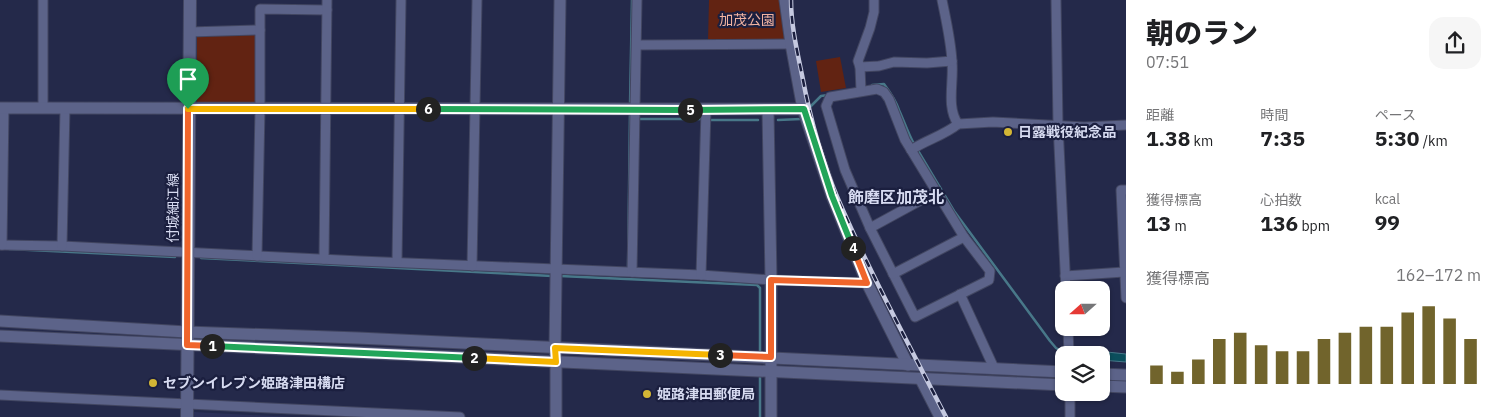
<!DOCTYPE html>
<html lang="ja">
<head>
<meta charset="utf-8">
<style>
	:root { --surface:#fff; --page:#f6f6f6; --text:#202124; --muted:#757577; --accent:#71642c }
	body { margin:0; font-family:"IBM Plex Sans","Noto Sans JP",sans-serif; background:var(--page); color:var(--text); height:100vh; display:flex; flex-direction:column; font-size:19px; white-space:nowrap }
	* { box-sizing:border-box; margin:0 }
	p { font-size:16px; color:var(--muted) }
	.icon { flex:none; width:28px; height:28px; fill:none; stroke:currentColor; stroke-width:2; stroke-linecap:round; stroke-linejoin:round }
	.map { position:relative; flex:1; overflow:hidden }
	.sheet { display:flex; flex-direction:column; background:var(--surface); width:375px }
	.sheet>* { flex:none }
	.needle { width:32px; rotate:249deg }
	.buttons { position:absolute; left:1055px; top:281px; display:grid; gap:10px }
	.buttons a { display:grid; place-items:center; width:55px; height:55px; border-radius:10px; background:var(--surface); box-shadow:0 1px 4px #0004; font-size:25px }
	.pin { position:absolute; display:grid; place-items:center; width:42px; height:42px; color:#fff; margin:-51px -21px; border-radius:50% 50% 50% 0; rotate:-45deg; box-shadow:0 0 5px #0007 }
	.pin .icon { rotate:45deg }
	.km { position:absolute; width:25px; height:25px; margin:-12px; border-radius:50%; background:#222; color:#fff; font-size:14px; line-height:25px; text-align:center }
	.round { display:grid; place-items:center; flex:none; width:52px; height:52px; border-radius:15px; background:var(--page) }
	.head { display:flex; align-items:center; justify-content:space-between; height:85px; padding:0 20px }
	h1 { font-size:28px; font-weight:800; line-height:38px }
	.metrics { display:grid; grid-template-columns:repeat(3,1fr); gap:8px; height:85px; padding:5px 20px }
	.metrics div { display:grid; align-content:center }
	.metrics b { font-size:21px; font-weight:800 }
	.metrics small { font-size:14px; font-weight:400 }
	.metrics p { font-size:14px }
	.chart { height:140px; padding:10px 20px }
	.chart p { display:flex; justify-content:space-between }
	.chart svg { width:100%; height:90px; margin-top:5px; stroke:var(--accent); stroke-width:6 }
	main { display:flex; flex:1; min-height:0 }
	.map>svg:first-child { display:block }
</style>
</head>
<body>
<main>
<div class="map">
<svg width="1126" height="417" viewBox="0 0 1126 417">
	<rect width="100%" height="100%" fill="#24294a"/>
	<polygon fill="#2c3058" points="194,412 293,417 194,417"/>
	<g fill="#622312">
		<polygon points="709,0 781,0 786,38 781,41 708,41"/>
		<rect x="197" y="34" width="58" height="68"/>
		<polygon points="840,57 846,88 821,92 816,61"/>
	</g>
	<polygon fill="#0b4e5c" stroke="#487889" points="1078,349 1126,354 1126,362 1101,360 1101,355 1078,355"/>
	<g fill="none" stroke-linecap="round" stroke-linejoin="round">
		<g stroke="#487889" stroke-width="2.5">
			<path d="M872,85L884,84C890,92 896,101 899,110C904,121 908,133 914,144"/>
			<polyline points="630,105 632,0"/>
			<polyline points="807,110 821,96 828,95"/>
			<polyline points="636,119 703,119"/>
			<polyline points="708,120 758,120"/>
			<polyline points="778,120 801,119"/>
			<polyline points="917,149 954,211 1050,341 1056,348 1066,354"/>
			<polyline points="9,249 175,257"/>
			<polyline points="201,258 552,276"/>
			<polyline points="628,270 630,113"/>
			<polyline points="560,276 757,285 760,288 760,353"/>
			<polyline points="1071,354 1082,355"/>
			<polyline points="760,374 760,417"/>
		</g>
		<defs>
			<g id="minor">
				<polyline points="43,0 43,108"/>
				<path d="M942,0C946,20 951,41 952,62C954,82 946,107 958,124L993,122L1084,127L1126,125"/>
				<polyline points="1056,0 1058,125 1066,290"/>
				<polyline points="189,32 260,30"/>
				<polyline points="637,45 791,44"/>
				<polyline points="860,67 879,66 894,62 927,63 952,61"/>
				<polygon points="877,89 884,92 889,99 905,140 964,237 990,271 989,280 915,317 870,228 845,170 826,106 830,97"/>
				<polyline points="861,91 860,67 858,61 870,28 874,12 874,0"/>
				<path d="M911,150C926,140 945,135 958,124"/>
				<polyline points="1126,190 1121,190 1126,298"/>
				<polyline points="870,228 936,192"/>
				<polyline points="0,245 62,246 360,261 701,275 771,280 867,283"/>
				<polyline points="2,245 4,108"/>
				<polyline points="62,246 65,108"/>
				<polyline points="257,256 260,109 260,9 327,10"/>
				<polyline points="324,259 327,0"/>
				<polyline points="397,262 401,0"/>
				<polyline points="472,266 477,0"/>
				<polyline points="632,272 637,0"/>
				<polyline points="893,274 964,237"/>
				<polyline points="701,275 706,110"/>
				<polyline points="1065,276 1124,272"/>
				<polyline points="960,294 994,368"/>
				<polyline points="1068,328 1069,355"/>
				<polyline points="919,378 939,417"/>
				<polyline points="0,395 460,417"/>
				<polyline points="1070,417 1070,392"/>
			</g>
			<g id="tertiary">
				<polyline points="785,0 791,44 803,109 832,196 867,283 908,365"/>
				<polyline points="0,108 803,109"/>
				<polyline points="768,110 771,280 771,417"/>
				<polyline points="0,321 187,332 358,338 1064,372"/>
				<polyline points="0,336 1064,385"/>
				<polyline points="1101,374 1126,375"/>
				<polyline points="1101,386 1126,387"/>
				<polyline points="556,417 556,362 555,348 560,0"/>
			</g>
			<polyline id="secondary" points="187,417 190,0"/>
		</defs>
		<use href="#minor" stroke="#424661" stroke-width="11"/>
		<use href="#tertiary" stroke="#424661" stroke-width="13"/>
		<use href="#secondary" stroke="#424661" stroke-width="14"/>
		<use href="#minor" stroke="#5c6389" stroke-width="9"/>
		<use href="#tertiary" stroke="#5c6389" stroke-width="11"/>
		<use href="#secondary" stroke="#5c6389" stroke-width="12"/>
		<defs>
			<path id="rail" d="M791,0C791,25 797,51 802,75C810,117 821,160 838,199C870,273 909,345 946,417"/>
		</defs>
		<use href="#rail" stroke="#c5c9e0" stroke-width="4.5"/>
		<use href="#rail" stroke="#1b1f3f" stroke-width="2.5" stroke-dasharray="8" stroke-linecap="butt"/>
	</g>
	<g fill="none" stroke-linecap="round" stroke-linejoin="round">
		<defs>
			<polyline id="split-1" points="188,109 187,345 212,346"/>
			<polyline id="split-2" points="212,346 474,358"/>
			<polyline id="split-3" points="474,358 556,362 555,348 720,355"/>
			<polyline id="split-4" points="720,355 771,357 771,280 867,283 853,248"/>
			<polyline id="split-5" points="690,110 804,109 832,196 853,248"/>
			<polyline id="split-6" points="428,109 690,110"/>
			<polyline id="split-7" points="188,109 428,109"/>
		</defs>
		<use href="#split-1" stroke="#fff" stroke-width="10"/>
		<use href="#split-2" stroke="#fff" stroke-width="10"/>
		<use href="#split-3" stroke="#fff" stroke-width="10"/>
		<use href="#split-4" stroke="#fff" stroke-width="10"/>
		<use href="#split-5" stroke="#fff" stroke-width="10"/>
		<use href="#split-6" stroke="#fff" stroke-width="10"/>
		<use href="#split-7" stroke="#fff" stroke-width="10"/>
		<use href="#split-1" stroke="#f0652b" stroke-width="6"/>
		<use href="#split-2" stroke="#22a559" stroke-width="6"/>
		<use href="#split-3" stroke="#f5b400" stroke-width="6"/>
		<use href="#split-4" stroke="#f0652b" stroke-width="6"/>
		<use href="#split-5" stroke="#22a559" stroke-width="6"/>
		<use href="#split-6" stroke="#22a559" stroke-width="6"/>
		<use href="#split-7" stroke="#f5b400" stroke-width="6"/>
	</g>
	<g fill="#d3b635" stroke="#1b1f3f" stroke-width="2">
		<circle cx="1008" cy="132" r="5"/>
		<circle cx="153" cy="383" r="5"/>
		<circle cx="647" cy="394" r="5"/>
	</g>
	<g text-anchor="middle" stroke-width="4.5" stroke-linejoin="round" paint-order="stroke">
		<g font-size="14" fill="#f1b3a1" stroke="#1b1f3f">
			<text x="747" y="25">加茂公園</text>
		</g>
		<g font-size="14" font-weight="bold" fill="#d7dbf1" stroke="#1b1f3f" text-anchor="start">
			<text x="1018" y="137">日露戦役紀念品</text>
			<text x="163" y="388">セブンイレブン姫路津田構店</text>
			<text x="657" y="399">姫路津田郵便局</text>
		</g>
		<g font-size="14" fill="#d7dbf1" stroke="#1b1f3f">
			<text transform="translate(173 208) rotate(-90)" y="5">付城細江線</text>
		</g>
		<g font-size="16" font-weight="bold" fill="#d7dbf1" stroke="#1b1f3f">
			<text x="896" y="203">飾磨区加茂北</text>
		</g>
	</g>
</svg>
<div class="buttons">
<a><svg class="needle" viewBox="-14 -14 28 28"><path d="M0-13l5 13h-10z" fill="#e53935"/><path d="M0 13l5-13h-10z" fill="#757577"/></svg></a>
<a><svg class="icon" aria-label="layers" viewBox="0 0 24 24"><path d="M12 4l9 5-9 5-9-5zM3 14l9 5 9-5"/></svg></a>
</div>
<div class="pin" style="left:188px;top:109px;background:#1e9e55"><svg class="icon" aria-label="arrive" viewBox="0 0 24 24"><path d="M6 21V4h12l-3 4 3 4H6"/></svg></div>
<b class="km" style="left:212px;top:346px">1</b>
<b class="km" style="left:474px;top:358px">2</b>
<b class="km" style="left:720px;top:355px">3</b>
<b class="km" style="left:853px;top:248px">4</b>
<b class="km" style="left:690px;top:110px">5</b>
<b class="km" style="left:428px;top:109px">6</b>
</div>
<section class="sheet">
<div class="head"><div><h1>朝のラン</h1><p>07:51</p></div><a class="round"><svg class="icon" aria-label="share" viewBox="0 0 24 24"><path d="M12 15V3M7 8l5-5 5 5M5 13v7h14v-7"/></svg></a></div>
<div class="metrics">
<div><p>距離</p><b>1.38<small> km</small></b></div>
<div><p>時間</p><b>7:35</b></div>
<div><p>ペース</p><b>5:30<small> /km</small></b></div>
</div>
<div class="metrics">
<div><p>獲得標高</p><b>13<small> m</small></b></div>
<div><p>心拍数</p><b>136<small> bpm</small></b></div>
<div><p>kcal</p><b>99</b></div>
</div>
<div class="chart"><p><span>獲得標高</span>162–172 m</p>
<svg viewBox="0 0 160 44" preserveAspectRatio="none"><path d="M5 44V35M15 44V38M25 44V32M35 44V22M45 44V19M55 44V25M65 44V28M75 44V28M85 44V22M95 44V19M105 44V16M115 44V16M125 44V9M135 44V6M145 44V12M155 44V22"/></svg>
</div>
</section>
</main>
</body>
</html>
